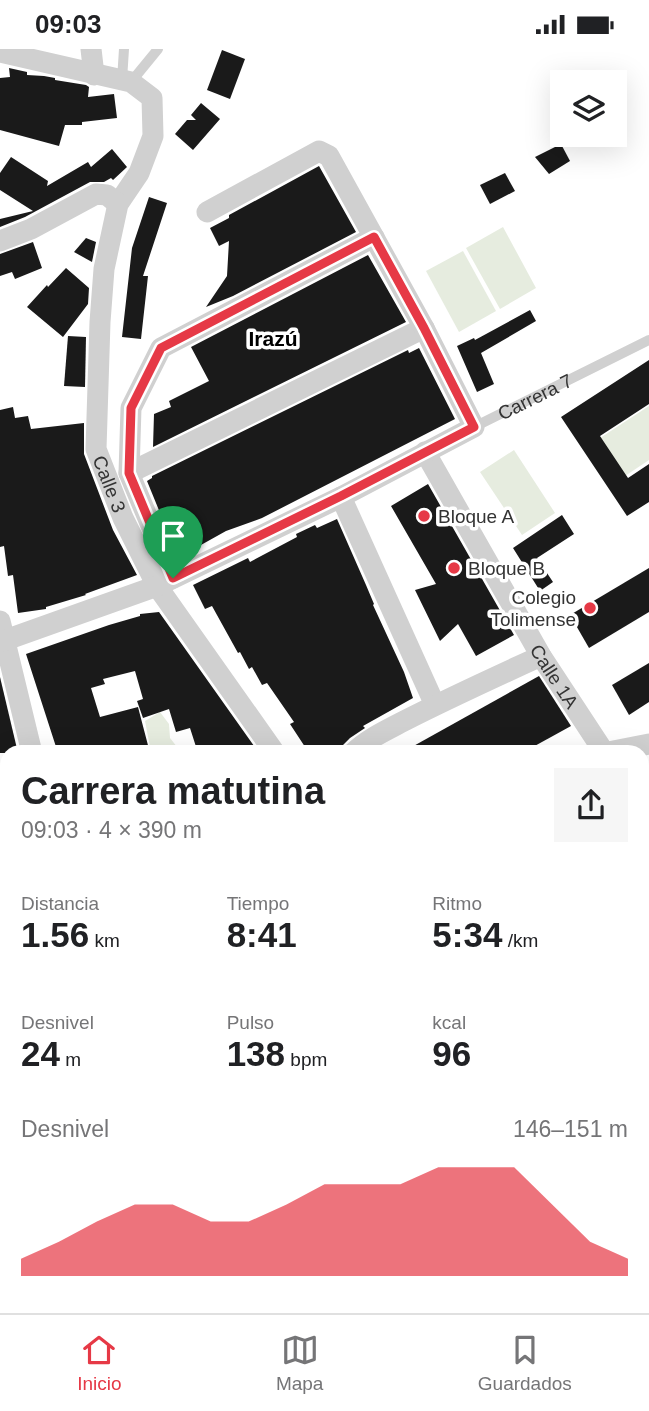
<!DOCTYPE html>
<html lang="es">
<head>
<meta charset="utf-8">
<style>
	:root { --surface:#fff; --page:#f6f6f6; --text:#202124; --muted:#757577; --line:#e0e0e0; --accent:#e63946 }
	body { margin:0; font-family:Arial,sans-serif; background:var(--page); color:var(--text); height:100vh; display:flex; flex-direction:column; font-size:26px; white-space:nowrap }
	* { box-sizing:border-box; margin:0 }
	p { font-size:23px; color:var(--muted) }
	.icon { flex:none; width:38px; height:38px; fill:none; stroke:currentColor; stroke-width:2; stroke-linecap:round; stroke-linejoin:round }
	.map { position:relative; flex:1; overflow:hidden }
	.side { position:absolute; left:0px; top:696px; width:649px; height:569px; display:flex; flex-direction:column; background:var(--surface); border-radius:21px 21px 0 0; box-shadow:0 7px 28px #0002 }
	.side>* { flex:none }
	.buttons { position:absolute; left:550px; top:21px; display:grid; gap:14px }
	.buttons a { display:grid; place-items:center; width:77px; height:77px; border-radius:0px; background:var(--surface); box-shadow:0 7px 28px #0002; font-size:35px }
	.pin { position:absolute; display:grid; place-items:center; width:60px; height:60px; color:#fff; margin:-72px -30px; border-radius:50% 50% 50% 0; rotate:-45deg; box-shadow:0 0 7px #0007 }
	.pin .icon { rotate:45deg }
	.round { display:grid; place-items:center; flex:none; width:74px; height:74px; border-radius:0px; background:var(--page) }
	.head { display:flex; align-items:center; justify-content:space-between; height:119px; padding:0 21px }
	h1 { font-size:38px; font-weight:700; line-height:52px }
	.stats { display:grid; grid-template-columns:repeat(3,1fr); gap:10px; height:119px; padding:7px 21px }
	.stats div { display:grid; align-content:center }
	.stats b { font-size:35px; font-weight:700 }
	.stats small { font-size:19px; font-weight:400 }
	.stats p { font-size:19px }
	.chart { height:196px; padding:14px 21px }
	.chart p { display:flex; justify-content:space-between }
	.chart svg { width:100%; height:126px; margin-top:7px; fill:var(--accent); opacity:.7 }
	.status { display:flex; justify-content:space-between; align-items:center; height:49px; padding:0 35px; background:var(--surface); direction:ltr }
	.status svg { height:19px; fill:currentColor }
	.tab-bar { display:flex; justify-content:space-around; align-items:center; height:98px; border-top:2px solid var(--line); background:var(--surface); font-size:19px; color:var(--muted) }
	.tab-bar a { display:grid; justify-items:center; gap:4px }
	.tab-bar .selected { color:var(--accent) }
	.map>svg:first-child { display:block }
</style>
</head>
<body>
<div class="status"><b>09:03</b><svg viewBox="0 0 49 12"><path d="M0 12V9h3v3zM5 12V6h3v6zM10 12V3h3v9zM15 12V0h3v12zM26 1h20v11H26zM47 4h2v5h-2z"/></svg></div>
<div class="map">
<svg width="649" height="1264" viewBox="0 0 649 1264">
	<rect width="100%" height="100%" fill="#fff"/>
	<g fill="#e6ecdf">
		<polygon points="503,178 536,239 500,260 466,199"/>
		<polygon points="463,202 496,262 459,283 426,222"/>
		<polygon points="649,357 649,411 619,431 594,393"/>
		<polygon points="514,401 555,464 522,486 480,423"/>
		<polygon points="160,663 169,675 170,689 181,703 151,703 145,672"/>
	</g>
	<g fill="#1a1a1a">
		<polygon points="222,1 245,10 230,50 207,41"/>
		<polygon points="9,19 27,23 27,26 44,27 55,29 55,31 86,36 89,38 88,48 114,45 117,69 82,73 82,76 65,76 59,97 0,81 0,29 10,28"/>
		<polygon points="201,54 220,70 193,101 175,85 187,71 196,71 191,66"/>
		<polygon points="561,95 570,112 549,125 535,108"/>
		<polygon points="112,100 127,118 113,131 111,129 104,133 90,133 25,168 0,178 0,170 33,162 0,141 0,124 11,108 48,132 47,137 88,113 91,118"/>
		<polygon points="319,117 356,183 233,247 206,258 227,227 229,192 219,197 210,179 229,169 229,166"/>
		<polygon points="505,124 515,142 490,155 480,136"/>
		<polygon points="149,148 167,154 143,227 148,227 141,290 122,288 132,199"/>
		<polygon points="86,189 96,193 92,213 74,203"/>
		<polygon points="33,193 42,219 15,230 12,223 0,227 0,205"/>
		<polygon points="368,206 406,273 153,398 154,365 171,358 169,352 209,332 191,298"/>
		<polygon points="66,219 89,239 88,255 63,288 27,258 47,236 48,238"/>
		<polygon points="530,261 536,272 481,304 494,335 477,343 457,297 474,289 475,291"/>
		<polygon points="68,287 86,288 85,338 64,337"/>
		<polygon points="419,299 455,370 262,469 226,482 183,506 165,476 147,432 152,429 152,427 408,301 409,304"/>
		<polygon points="649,311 649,355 600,387 628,429 649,415 649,453 627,467 561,368"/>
		<polygon points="13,358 15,369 28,367 31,380 84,374 84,405 113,481 137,526 85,545 86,546 46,558 46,560 18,564 13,526 8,527 4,497 0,498 0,361"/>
		<polygon points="428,435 514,586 476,607 458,575 440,592 415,541 436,535 391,457"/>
		<polygon points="562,466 574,485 537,509 553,533 540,542 513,499"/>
		<polygon points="337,470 366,536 374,555 373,556 404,623 413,649 363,677 365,679 350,689 335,704 309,704 290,675 294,673 267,634 262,636 252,618 249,620 240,603 238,604 212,557 205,560 193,536 248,509 250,513 297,488 296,485 315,476 317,479"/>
		<polygon points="649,519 649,563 589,599 570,566"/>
		<polygon points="159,563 259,704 198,704 190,679 176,683 169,660 143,669 137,652 143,650 135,622 103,630 105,635 91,639 100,668 138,658 150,704 58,704 26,605 109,576 140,567 140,565"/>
		<polygon points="649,614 649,653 629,666 612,636"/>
		<polygon points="539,627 571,677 522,704 401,704"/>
		<polygon points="0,628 18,704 0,704"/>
	</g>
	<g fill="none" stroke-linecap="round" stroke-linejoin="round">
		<g stroke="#d0d0d0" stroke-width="10">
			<polyline points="122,31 124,0"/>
			<polyline points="131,33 158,0"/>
			<path id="s1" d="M474,378L649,291"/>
		</g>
		<g stroke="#d0d0d0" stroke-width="21">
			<polyline points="91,0 94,26"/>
			<path id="s2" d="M0,3L131,33L152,49L153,87L139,124L118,155L104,220L100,273L96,400L123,469L157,537L275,704"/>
			<polyline points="0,192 31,180 96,145 107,146 118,155"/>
			<path id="s3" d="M425,403L541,607L604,703"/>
			<polyline points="129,424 424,279"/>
			<polyline points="341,448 435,656"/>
			<polyline points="173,529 129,424 131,359 161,299 374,188"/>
			<polyline points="0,572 32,704"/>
			<polyline points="0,593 157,537 341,448 474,378 424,279 329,107 319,102 207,163"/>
			<path d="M353,704C367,690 387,681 404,672C449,649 495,628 541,607"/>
			<polyline points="603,704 649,695"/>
			<polyline points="0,846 7,844"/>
			<polyline points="642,950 649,952"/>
			<polyline points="0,1003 7,1002"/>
			<polyline points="642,1044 649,1047"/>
			<polyline points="642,1148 649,1149"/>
			<polyline points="0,1158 7,1156"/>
			<polyline points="44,1258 45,1264"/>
			<polyline points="433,1258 436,1264"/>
			<polyline points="477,1258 520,1264"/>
			<polyline points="628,1258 634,1264"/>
			<polyline points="236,1264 260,1258"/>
		</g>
	</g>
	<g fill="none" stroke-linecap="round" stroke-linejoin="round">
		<defs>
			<polygon id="route" points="374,188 424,279 474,378 341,447 173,529 129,424 131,359 161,299"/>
		</defs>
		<use href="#route" stroke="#fff" stroke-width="14"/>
		<use href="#route" stroke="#e63946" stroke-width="9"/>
	</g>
	<g fill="#e63946" stroke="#fff" stroke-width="2.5">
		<circle cx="424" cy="467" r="7"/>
		<circle cx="454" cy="519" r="7"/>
		<circle cx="590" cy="559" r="7"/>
	</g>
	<g text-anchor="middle" stroke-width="7" stroke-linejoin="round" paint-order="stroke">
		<g font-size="19" fill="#333" stroke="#fff">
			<text dy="7" stroke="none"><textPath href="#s1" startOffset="68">Carrera 7</textPath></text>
			<text dy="7" stroke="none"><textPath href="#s2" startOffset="560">Calle 3</textPath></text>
			<text dy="7" stroke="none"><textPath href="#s3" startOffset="259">Calle 1A</textPath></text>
		</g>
		<g font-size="19" fill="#333" stroke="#fff" text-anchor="start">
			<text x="438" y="474">Bloque A</text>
			<text x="468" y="526">Bloque B</text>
			<text x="576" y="555" text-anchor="end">Colegio<tspan x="576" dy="22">Tolimense</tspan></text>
		</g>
		<g font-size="21" font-weight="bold" fill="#000" stroke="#fff">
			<text x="273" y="297">Irazú</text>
		</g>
	</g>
</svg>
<div class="buttons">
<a><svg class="icon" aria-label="layers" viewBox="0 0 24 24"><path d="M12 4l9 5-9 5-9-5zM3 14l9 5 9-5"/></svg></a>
</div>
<div class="pin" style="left:173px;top:529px;background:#1e9e55"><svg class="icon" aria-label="arrive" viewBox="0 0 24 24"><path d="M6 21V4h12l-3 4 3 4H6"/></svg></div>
<section class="side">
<div class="head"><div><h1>Carrera matutina</h1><p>09:03 · 4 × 390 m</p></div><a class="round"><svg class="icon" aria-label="share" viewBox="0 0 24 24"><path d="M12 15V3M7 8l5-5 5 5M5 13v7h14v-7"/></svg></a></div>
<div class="stats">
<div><p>Distancia</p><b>1.56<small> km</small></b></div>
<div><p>Tiempo</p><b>8:41</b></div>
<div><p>Ritmo</p><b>5:34<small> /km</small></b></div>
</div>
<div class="stats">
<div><p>Desnivel</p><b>24<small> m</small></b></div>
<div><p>Pulso</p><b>138<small> bpm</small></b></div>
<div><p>kcal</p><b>96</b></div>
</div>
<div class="chart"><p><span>Desnivel</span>146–151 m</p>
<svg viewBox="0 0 160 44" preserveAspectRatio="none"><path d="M0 44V38L10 32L20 25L30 19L40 19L50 25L60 25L70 19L80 12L90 12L100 12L110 6L120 6L130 6L140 19L150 32L160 38V44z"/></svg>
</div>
</section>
</div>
<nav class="tab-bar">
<a class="selected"><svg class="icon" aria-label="home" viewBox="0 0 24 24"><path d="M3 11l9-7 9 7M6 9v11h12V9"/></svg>Inicio</a>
<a><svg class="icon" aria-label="map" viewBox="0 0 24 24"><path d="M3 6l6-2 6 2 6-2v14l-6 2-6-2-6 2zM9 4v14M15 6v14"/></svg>Mapa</a>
<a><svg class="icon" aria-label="saved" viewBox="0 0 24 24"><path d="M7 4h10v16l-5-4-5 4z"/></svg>Guardados</a>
</nav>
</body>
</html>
